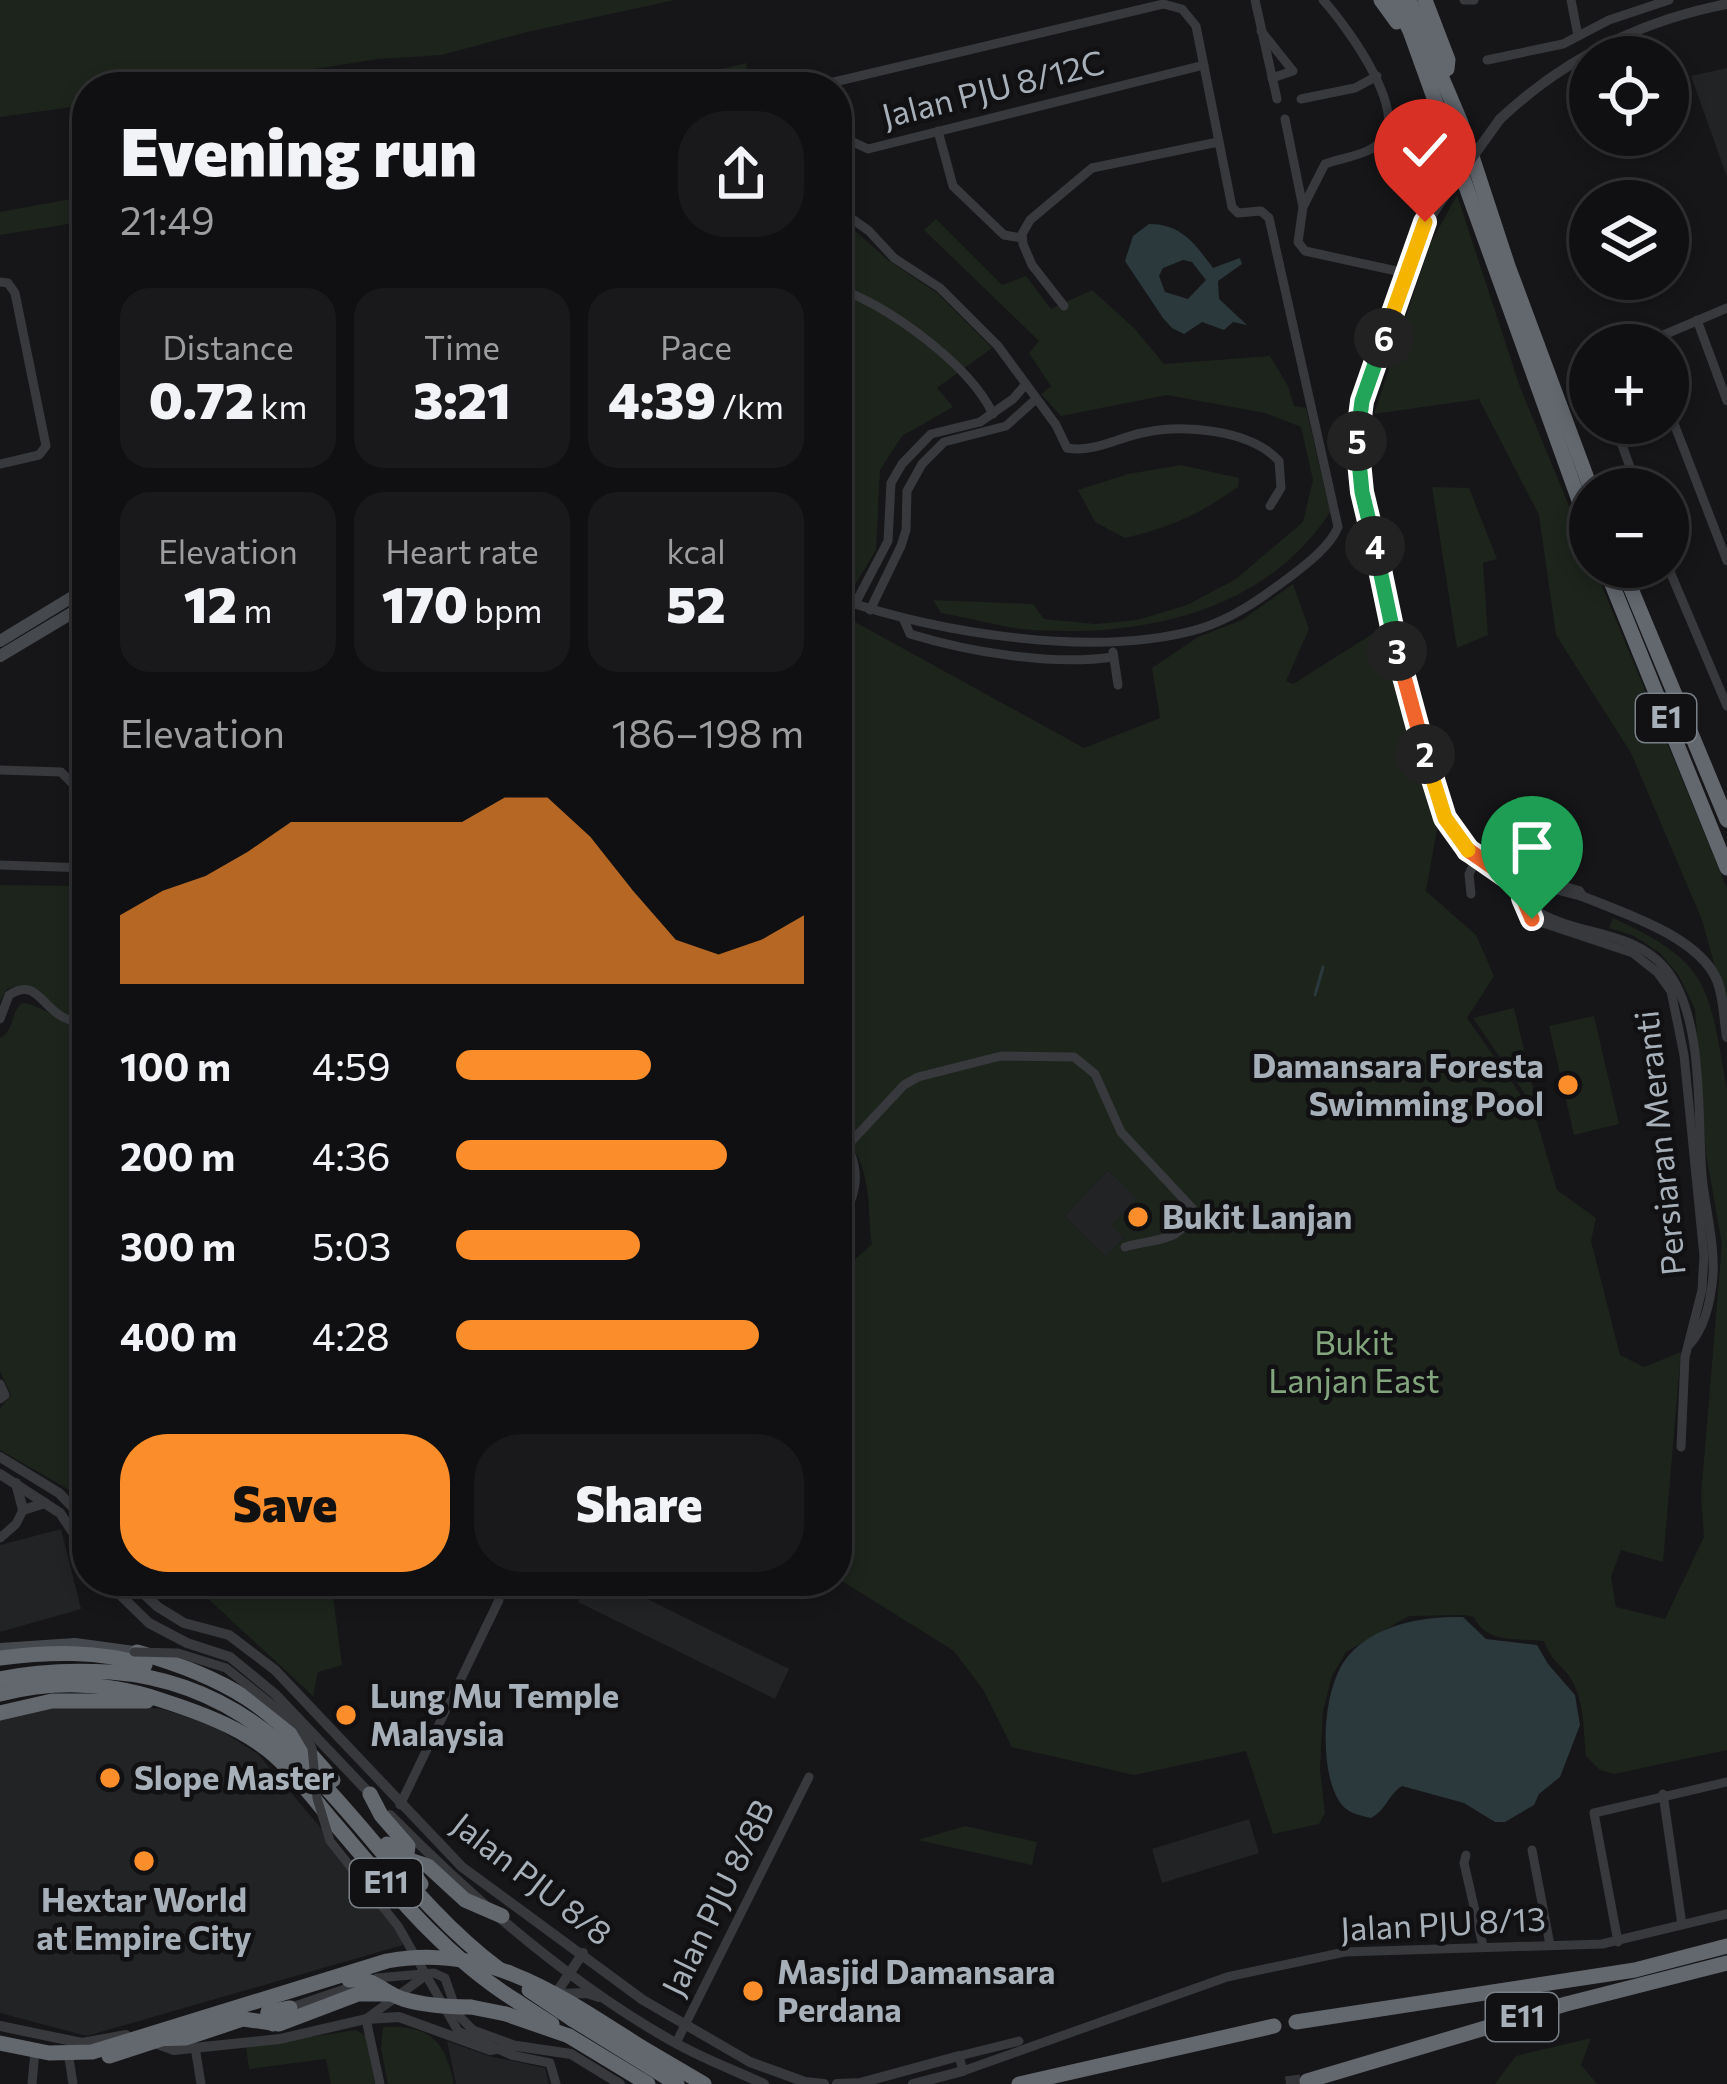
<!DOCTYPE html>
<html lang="en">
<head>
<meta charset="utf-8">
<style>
	:root { --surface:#101012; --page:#19191b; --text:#f1f3f6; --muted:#9c9d9f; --line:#303032; --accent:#fb8d2b }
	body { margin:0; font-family:Commissioner,sans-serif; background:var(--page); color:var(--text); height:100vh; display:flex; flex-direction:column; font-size:45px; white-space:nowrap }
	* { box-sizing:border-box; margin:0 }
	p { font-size:39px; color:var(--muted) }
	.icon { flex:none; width:66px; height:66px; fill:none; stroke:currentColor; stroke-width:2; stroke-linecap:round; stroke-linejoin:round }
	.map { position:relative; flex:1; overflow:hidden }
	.panel { position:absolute; left:72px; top:72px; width:780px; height:1524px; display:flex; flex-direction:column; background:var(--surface); border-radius:48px; box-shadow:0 6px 18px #0003,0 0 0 3px var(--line) }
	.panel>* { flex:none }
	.tools { position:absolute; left:1569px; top:36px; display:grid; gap:24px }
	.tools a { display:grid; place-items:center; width:120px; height:120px; border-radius:50%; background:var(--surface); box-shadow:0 6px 18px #0003,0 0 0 3px var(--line); font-size:60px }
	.pin { position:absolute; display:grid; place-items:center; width:102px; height:102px; color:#fff; margin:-123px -51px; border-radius:50% 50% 50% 0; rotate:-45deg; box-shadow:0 0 12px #0007 }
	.pin .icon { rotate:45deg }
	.km { position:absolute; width:60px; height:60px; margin:-30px; border-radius:50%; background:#222; color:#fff; font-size:33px; line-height:60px; text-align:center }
	.round { display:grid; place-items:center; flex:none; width:126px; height:126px; border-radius:48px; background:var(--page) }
	.overview { display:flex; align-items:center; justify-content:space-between; height:204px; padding:0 48px }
	h1 { font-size:66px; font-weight:800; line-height:90px }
	.stats { display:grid; grid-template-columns:repeat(3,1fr); gap:18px; height:204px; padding:12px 48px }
	.stats div { display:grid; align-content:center; border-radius:30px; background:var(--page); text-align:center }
	.stats b { font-size:51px; font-weight:800 }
	.stats small { font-size:33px; font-weight:400 }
	.stats p { font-size:33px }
	.chart { height:336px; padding:24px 48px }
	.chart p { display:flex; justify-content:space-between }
	.chart svg { width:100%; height:216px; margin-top:12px; fill:var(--accent); opacity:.7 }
	.primary-button { display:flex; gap:24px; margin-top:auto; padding:24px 48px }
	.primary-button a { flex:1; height:138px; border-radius:48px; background:var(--accent); color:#111; font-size:48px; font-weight:800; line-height:138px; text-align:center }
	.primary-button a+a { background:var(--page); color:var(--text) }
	ul { padding:0 48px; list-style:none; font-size:39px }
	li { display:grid; grid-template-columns:192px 144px 1fr; align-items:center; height:90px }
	li i { height:30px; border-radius:15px; background:var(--accent) }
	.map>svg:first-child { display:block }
</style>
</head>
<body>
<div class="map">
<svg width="1727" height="2084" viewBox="0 0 1727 2084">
	<rect width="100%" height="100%" fill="#161618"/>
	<g fill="#222325">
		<polygon points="1727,68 1727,177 1691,76"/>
		<polygon points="1108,1170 1138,1198 1112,1225 1124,1238 1106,1257 1064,1216"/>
		<polygon points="61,1529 81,1609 0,1632 0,1545"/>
		<polygon points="588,1581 611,1581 789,1669 775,1699 578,1602"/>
		<polygon points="108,1704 162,1709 214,1726 258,1754 399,1920 403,1945 87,2036 0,2013 0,1717 26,1709"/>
		<polygon points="1249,1819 1259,1853 1162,1883 1152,1849"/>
		<polygon points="447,2041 489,2056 545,2068 549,2084 456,2084"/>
	</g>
	<g fill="#1c241c" fill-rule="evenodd">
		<polygon points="0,0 675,0 527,32 442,55 378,59 201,87 87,87 87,105 0,117"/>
		<polygon points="746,63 749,87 650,87"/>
		<polygon points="1457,195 1520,387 1590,557 1590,567 1594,567 1727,888 1727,1011 1702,920 1631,753 1556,635 1539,515 1479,399 1374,414 1430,244"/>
		<polygon points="87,196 87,221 0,235 0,212"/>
		<polygon points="837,215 888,260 937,293 992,348 937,388 953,407 902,436 880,470 876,550 855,585 837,585"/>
		<path d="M936,219L1002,285L1026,276L1051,309L1092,290L1134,328L1164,364L1270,356L1288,386L1294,406L1306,408L1330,512C1266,611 1145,637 1033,630C1003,628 971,618 941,613L933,600L1033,604L1044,619L1095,624L1137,620L1187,605L1236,579L1303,522L1313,480L1301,427L1265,413L1167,395L1061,416L1041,394L1051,386L1029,353L1039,341L924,230Z"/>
		<path d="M1181,465L1239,478L1238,487C1198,515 1172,527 1125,538L1095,522L1078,490L1128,474Z"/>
		<polygon points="1432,487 1469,488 1497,559 1483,563 1488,635 1457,648"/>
		<path d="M1293,584L1309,629L1286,681L1293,684L1377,631L1439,818L1426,891L1476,935L1494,976L1467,1018L1535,1115L1557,1190L1596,1218L1591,1241L1620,1355L1644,1367L1681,1352L1663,1562L1621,1550L1611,1577L1616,1607L1665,1619L1704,1537L1701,1496L1722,1244L1706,1154L1695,1009L1679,976L1659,952L1632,935L1609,928L1613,918C1714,964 1708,989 1727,1089V1750L1614,1774L1600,1770L1586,1756C1583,1728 1585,1693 1565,1671C1554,1659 1550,1657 1544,1641C1518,1638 1486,1644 1474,1617L1465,1615L1409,1616L1346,1652L1332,1676L1323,1711L1320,1770L1325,1813L1319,1824L1273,1834L1246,1751L1134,1775L1012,1747L984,1691L954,1651L837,1578V1276L872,1244C867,1206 873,1156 837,1135V650L846,617L1084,748L1160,718L1152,668L1198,637L1242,620ZM1108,1170L1137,1198L1111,1226L1124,1238L1106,1257L1064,1216Z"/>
		<path d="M0,885L87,886V1020C80,1019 73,1019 67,1016C42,1003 45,979 7,989L0,1001Z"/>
		<path d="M22,1003C38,1004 68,1024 87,1031V1500L0,1450V1408L11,1395L0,1371V1038C15,1031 10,1013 22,1003Z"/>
		<polygon points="1514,1008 1540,1116 1473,1018"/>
		<polygon points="1594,1016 1619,1124 1574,1135 1549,1026"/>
		<polygon points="189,1581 331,1581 342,1665 318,1672 313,1696"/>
		<polygon points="965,1826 1037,1842 1032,1865 918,1840"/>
		<path d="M383,2027C431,2025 445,2041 454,2084H388L381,2049Z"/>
		<polygon points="356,2030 366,2036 375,2084 331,2084 326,2059 249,2069 246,2047"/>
		<polygon points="1591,2038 1581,2065 1597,2084 1495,2084 1516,2056"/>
	</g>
	<g fill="#2b393d" fill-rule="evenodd">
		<path d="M1149,224C1182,224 1195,244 1213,268L1240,258L1242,264L1218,281L1219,299L1247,325L1233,322L1224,330L1202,322L1184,334L1172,328L1163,318L1125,261L1133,236ZM1183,260L1192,262L1206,280L1188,299L1165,292L1159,276L1163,268Z"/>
		<path d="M1463,1617L1486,1639L1537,1645L1548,1664L1575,1695L1580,1725L1560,1777L1539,1794L1534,1805L1505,1822H1495L1464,1803L1402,1786C1388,1795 1387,1809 1371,1818C1359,1815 1346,1813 1339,1801C1318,1767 1322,1685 1349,1655C1376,1624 1424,1616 1463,1617Z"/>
	</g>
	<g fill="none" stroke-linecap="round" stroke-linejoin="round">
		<polyline stroke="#2b393d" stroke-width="3" points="1315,995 1323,967"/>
		<polyline stroke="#333538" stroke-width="15" stroke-dasharray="15 8" stroke-linecap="butt" points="1286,2084 1307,2081"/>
		<g stroke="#37393d" stroke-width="9">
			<polyline points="1255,0 1277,99"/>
			<path d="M1323,0C1345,24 1403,103 1385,136C1375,155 1343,157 1325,164L1303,207L1298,242L1305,251L1406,273"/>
			<polyline points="1464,0 1474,0"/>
			<polyline points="1571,0 1578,36"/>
			<polyline points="1261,31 1293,71 1272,78"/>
			<polyline points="1487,60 1563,44 1609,20 1669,0"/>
			<path d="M813,87L1163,4L1182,9L1196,26L1232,207L1238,213L1261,211L1269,218L1338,527C1330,547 1304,566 1287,579C1260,599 1232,619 1199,629C1095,659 938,633 837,598"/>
			<polyline points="837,87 851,141 868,149 1204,65"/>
			<polyline points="1301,99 1355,88 1377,76"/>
			<polyline points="1285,119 1303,207"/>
			<polyline points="938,131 953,186 1004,235 1022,238"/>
			<path d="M837,208L869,231L894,258L940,288L998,346L1056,425L1067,448C1093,453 1117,438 1142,433C1182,424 1250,429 1279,461L1281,488L1270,506"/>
			<polyline points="0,282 8,283 15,293 46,446 39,455 0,464"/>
			<path d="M837,288C889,306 969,364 993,414"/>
			<polyline points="1064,306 1032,265 1023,244 1022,234 1030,220 1092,168 1218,142"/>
			<polyline points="1697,320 1727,401"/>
			<polyline points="1640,345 1727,308"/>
			<polyline points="1668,408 1727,561"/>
			<polyline points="1614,423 1638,489"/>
			<polyline points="1668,567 1727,706"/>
			<polyline points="855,604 888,541 891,483 902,464 931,434 980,422 1013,399 1026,384"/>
			<polyline points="870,610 901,546 906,530 907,491 922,464 944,442 1006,426 1036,399"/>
			<path d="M904,620L910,634C969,652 1052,666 1113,657"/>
			<polyline points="1113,652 1118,685"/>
			<polyline points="0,770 61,772 87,798"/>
			<polyline points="0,865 87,868"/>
			<polyline points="1526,882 1523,899 1531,919 1633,953 1658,973 1671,991 1684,1055 1704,1256 1702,1290 1685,1357 1681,1447"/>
			<path d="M1539,886L1535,904L1540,913C1581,936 1633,930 1665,968C1705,1016 1697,1115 1702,1175C1705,1208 1715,1242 1713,1276C1711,1298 1705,1327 1690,1344"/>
			<polyline points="1471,894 1469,874 1477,858"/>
			<path d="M0,1019L9,995C34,979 39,1001 58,1014C66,1020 78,1023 87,1025"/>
			<path d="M837,1143L847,1146C863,1176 854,1200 837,1228"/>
			<path d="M847,1146L904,1085L918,1077L1001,1056L1074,1057L1095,1074L1121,1132L1193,1209C1183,1244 1154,1238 1125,1247"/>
			<polyline points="0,1384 5,1395 0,1399"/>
			<polyline points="0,1538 16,1524 24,1508"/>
			<polyline points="1663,1794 1682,1925"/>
			<polyline points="400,1805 499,1600"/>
			<polyline points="1532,1850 1550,1945"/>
			<polyline points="1466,1855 1464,1863 1483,1946"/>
			<polyline points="1618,1942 1594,1813 1727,1782"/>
			<polyline points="289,2008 377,1978 434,1973 445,1978 453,2001"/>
			<polyline points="457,2014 473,2030 514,2045"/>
			<polyline points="1019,2041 959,2056 963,2071 1227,1977 1345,1952 1602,1944 1727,1914"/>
			<polyline points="676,2043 809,1777"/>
			<polyline points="195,2047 201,2084"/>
			<polyline points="68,2052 73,2084"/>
			<polyline points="32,2084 35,2051"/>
			<polyline points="380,2084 366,2019 425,1976"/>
		</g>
		<g stroke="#37393d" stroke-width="10">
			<path d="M1500,119C1565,58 1639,21 1727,4"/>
			<polyline points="1441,201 1417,238 1362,401 1357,446 1362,492 1397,648 1431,774 1454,835 1477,858 1503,875 1582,896"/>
			<path d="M1497,868L1579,891L1582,896C1623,913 1698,936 1717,980C1724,997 1724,1019 1727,1037"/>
			<polyline points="0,1457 59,1493 87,1522"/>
			<polyline points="0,1474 60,1513 87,1553"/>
			<polyline points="16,1483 23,1510 45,1503"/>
			<polyline points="106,1581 149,1623 187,1643 230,1657 275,1694 373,1797"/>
			<polyline points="130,1581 158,1607 184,1623 229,1635 275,1670 462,1867 643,2000 750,2062 805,2082 824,2084"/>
			<path d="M390,1815C471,1897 571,1984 672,2041C701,2058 734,2070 764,2084"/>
			<polyline points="558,1994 587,1993 599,1997"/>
			<polyline points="555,1995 583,1953"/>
			<polyline points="0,2026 82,2043 126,2035"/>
			<polyline points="152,2042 174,2050 280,2039 366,2019 399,2017 490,2050 517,2046 571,2054 620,2084"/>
			<polyline points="837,2084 860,2083 959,2056"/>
			<polyline points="913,2084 963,2071"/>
		</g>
		<g stroke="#45494e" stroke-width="12">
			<polyline points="0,641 87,588"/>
			<polyline points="0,656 87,604"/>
			<polyline points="0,1649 75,1644 134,1652"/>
		</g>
		<g stroke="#63686f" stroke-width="15">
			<polyline points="1381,0 1397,22"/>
			<polyline points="1395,0 1410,31 1590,531"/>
			<polyline points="1409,0 1461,123 1508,266 1591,489"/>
			<polyline points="1425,0 1448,60 1447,69"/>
			<polyline points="1605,567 1727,868"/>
			<polyline points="1622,567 1727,820"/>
			<path d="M137,1652C228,1678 272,1706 333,1780"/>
			<path d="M0,1658C48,1652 99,1650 145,1665"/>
			<path d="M0,1679C36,1671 73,1670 110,1672C305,1686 360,1866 499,1969"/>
			<path d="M0,1694C54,1680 108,1682 161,1700C198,1712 237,1726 268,1750C294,1771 314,1800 336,1825C391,1889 445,1957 518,2002"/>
			<polyline points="0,1713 52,1701 147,1701"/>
			<polyline points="370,1794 381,1815 408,1846 407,1854 397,1855 387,1844"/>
			<polyline points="421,1884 411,1870 413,1861 428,1866 465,1900 502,1916"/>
			<polyline points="471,2007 506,2014"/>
			<polyline points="572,2019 677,2084"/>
			<polyline points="1296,2022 1635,1970 1727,1946"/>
			<polyline points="273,2024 267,2019 268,2012 290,2008"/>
			<polyline points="569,2036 648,2084"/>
			<polyline points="148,2039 186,2038 243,2019 279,2024 358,1994 390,1994"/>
			<polyline points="641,2047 704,2084"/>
			<polyline points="1307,2081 1566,2004 1727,1963"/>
			<polyline points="1019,2084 1274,2026"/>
		</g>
		<polyline stroke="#37393d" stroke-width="9" points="134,1652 178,1653 226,1668 299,1726 312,1748 317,1798 330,1841 398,1926 458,2031 511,2055 550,2063 556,2084"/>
		<polyline stroke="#37393d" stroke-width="10" points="1441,201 1500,119"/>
		<g stroke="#63686f" stroke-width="15">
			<path d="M349,1980C373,1976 382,1992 403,1999C426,2006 448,2007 471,2007"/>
			<polyline points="529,1990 572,2019"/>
			<polyline points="518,2002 552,2024"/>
			<polyline points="506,2014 569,2036"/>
			<path d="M0,2043L49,2053L92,2052L387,1961C487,1942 561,1996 641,2047"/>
			<polyline points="109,2056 161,2039"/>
		</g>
	</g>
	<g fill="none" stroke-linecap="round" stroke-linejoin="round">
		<defs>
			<polyline id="split-1" points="1468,850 1504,875 1526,882 1523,898 1532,919"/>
			<polyline id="split-2" points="1425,754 1445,818 1468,850"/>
			<polyline id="split-3" points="1397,651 1425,754"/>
			<polyline id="split-4" points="1375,546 1397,651"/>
			<polyline id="split-5" points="1357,441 1362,492 1375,546"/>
			<polyline id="split-6" points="1357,441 1362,401 1384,338"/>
			<polyline id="split-7" points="1384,338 1425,222"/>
		</defs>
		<use href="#split-1" stroke="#fff" stroke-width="24"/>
		<use href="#split-2" stroke="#fff" stroke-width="24"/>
		<use href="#split-3" stroke="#fff" stroke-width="24"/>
		<use href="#split-4" stroke="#fff" stroke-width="24"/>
		<use href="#split-5" stroke="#fff" stroke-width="24"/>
		<use href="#split-6" stroke="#fff" stroke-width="24"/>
		<use href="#split-7" stroke="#fff" stroke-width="24"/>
		<use href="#split-1" stroke="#f0652b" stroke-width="15"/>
		<use href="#split-2" stroke="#f5b400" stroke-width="15"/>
		<use href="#split-3" stroke="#f0652b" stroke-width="15"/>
		<use href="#split-4" stroke="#22a559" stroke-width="15"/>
		<use href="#split-5" stroke="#22a559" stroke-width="15"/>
		<use href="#split-6" stroke="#22a559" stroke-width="15"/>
		<use href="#split-7" stroke="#f5b400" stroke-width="15"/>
	</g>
	<g fill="#fb8d2b" stroke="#111113" stroke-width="4.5">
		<circle cx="1568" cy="1085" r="12"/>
		<circle cx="1138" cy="1217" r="12"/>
		<circle cx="346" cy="1715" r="12"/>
		<circle cx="110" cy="1778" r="12"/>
		<circle cx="144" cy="1861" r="12"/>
		<circle cx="753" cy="1991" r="12"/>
	</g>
	<g text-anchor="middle" stroke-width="9" stroke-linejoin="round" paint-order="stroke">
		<g fill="#111113" stroke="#7a8087" stroke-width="3">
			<rect x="1636" y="694" width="60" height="48" rx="9"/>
			<rect x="350" y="1859" width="72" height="48" rx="9"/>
			<rect x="1486" y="1993" width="72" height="48" rx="9"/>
		</g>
		<g font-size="30" font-weight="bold" fill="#a7b0b9">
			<text x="1666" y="728">E1</text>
			<text x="386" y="1893">E11</text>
			<text x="1522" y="2027">E11</text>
		</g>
		<g font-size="33" fill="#a7b0b9" stroke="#111113">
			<text transform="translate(993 89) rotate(-14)" y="12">Jalan PJU 8/12C</text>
			<text transform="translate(1660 1143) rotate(-96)" y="12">Persiaran Meranti</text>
			<text transform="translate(532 1879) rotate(38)" y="12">Jalan PJU 8/8</text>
			<text transform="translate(718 1898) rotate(-64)" y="12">Jalan PJU 8/8B</text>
			<text transform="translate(1443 1924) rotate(-3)" y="12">Jalan PJU 8/13</text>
		</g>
		<g font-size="33" font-weight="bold" fill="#a7b0b9" stroke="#111113" text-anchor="start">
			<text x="1544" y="1078" text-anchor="end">Damansara Foresta<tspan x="1544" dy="38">Swimming Pool</tspan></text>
			<text x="1162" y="1229">Bukit Lanjan</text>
			<text x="370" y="1708">Lung Mu Temple<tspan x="370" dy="38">Malaysia</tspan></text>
			<text x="134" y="1790">Slope Master</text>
			<text x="144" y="1912" text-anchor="middle">Hextar World<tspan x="144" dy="38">at Empire City</tspan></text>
			<text x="777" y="1984">Masjid Damansara<tspan x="777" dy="38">Perdana</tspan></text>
		</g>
		<g font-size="33" fill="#83a57d" stroke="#111113">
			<text x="1354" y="1355">Bukit<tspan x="1354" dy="38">Lanjan East</tspan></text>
		</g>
	</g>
</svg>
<div class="tools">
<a><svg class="icon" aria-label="locate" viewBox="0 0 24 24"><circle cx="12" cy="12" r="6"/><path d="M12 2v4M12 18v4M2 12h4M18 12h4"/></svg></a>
<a><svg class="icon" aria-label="layers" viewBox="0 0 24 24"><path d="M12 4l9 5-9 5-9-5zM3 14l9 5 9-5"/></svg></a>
<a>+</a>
<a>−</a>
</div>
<div class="pin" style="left:1532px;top:919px;background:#1e9e55"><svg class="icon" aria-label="arrive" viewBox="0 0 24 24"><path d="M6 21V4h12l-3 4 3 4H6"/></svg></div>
<div class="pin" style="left:1425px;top:222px;background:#d93025"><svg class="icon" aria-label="check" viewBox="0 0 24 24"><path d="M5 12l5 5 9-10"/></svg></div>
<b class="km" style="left:1425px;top:754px">2</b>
<b class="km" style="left:1397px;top:651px">3</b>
<b class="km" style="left:1375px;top:546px">4</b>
<b class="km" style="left:1357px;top:441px">5</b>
<b class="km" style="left:1384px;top:338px">6</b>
<section class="panel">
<div class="overview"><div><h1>Evening run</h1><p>21:49</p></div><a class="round"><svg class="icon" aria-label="share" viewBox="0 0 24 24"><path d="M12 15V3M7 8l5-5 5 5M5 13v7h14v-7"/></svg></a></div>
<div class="stats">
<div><p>Distance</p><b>0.72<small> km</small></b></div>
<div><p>Time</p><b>3:21</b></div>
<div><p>Pace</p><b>4:39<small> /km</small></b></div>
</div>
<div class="stats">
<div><p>Elevation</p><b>12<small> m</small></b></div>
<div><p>Heart rate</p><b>170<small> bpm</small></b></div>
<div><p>kcal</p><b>52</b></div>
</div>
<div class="chart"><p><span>Elevation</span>186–198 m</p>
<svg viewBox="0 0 160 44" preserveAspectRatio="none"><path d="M0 44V30L10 25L20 22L30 17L40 11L50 11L60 11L70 11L80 11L90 6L100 6L110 14L120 25L130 35L140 38L150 35L160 30V44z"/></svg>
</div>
<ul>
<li><b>100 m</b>4:59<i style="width:56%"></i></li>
<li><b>200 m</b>4:36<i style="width:78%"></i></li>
<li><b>300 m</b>5:03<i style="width:53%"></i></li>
<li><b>400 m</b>4:28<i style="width:87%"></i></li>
</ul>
<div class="primary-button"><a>Save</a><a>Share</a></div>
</section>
</div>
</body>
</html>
